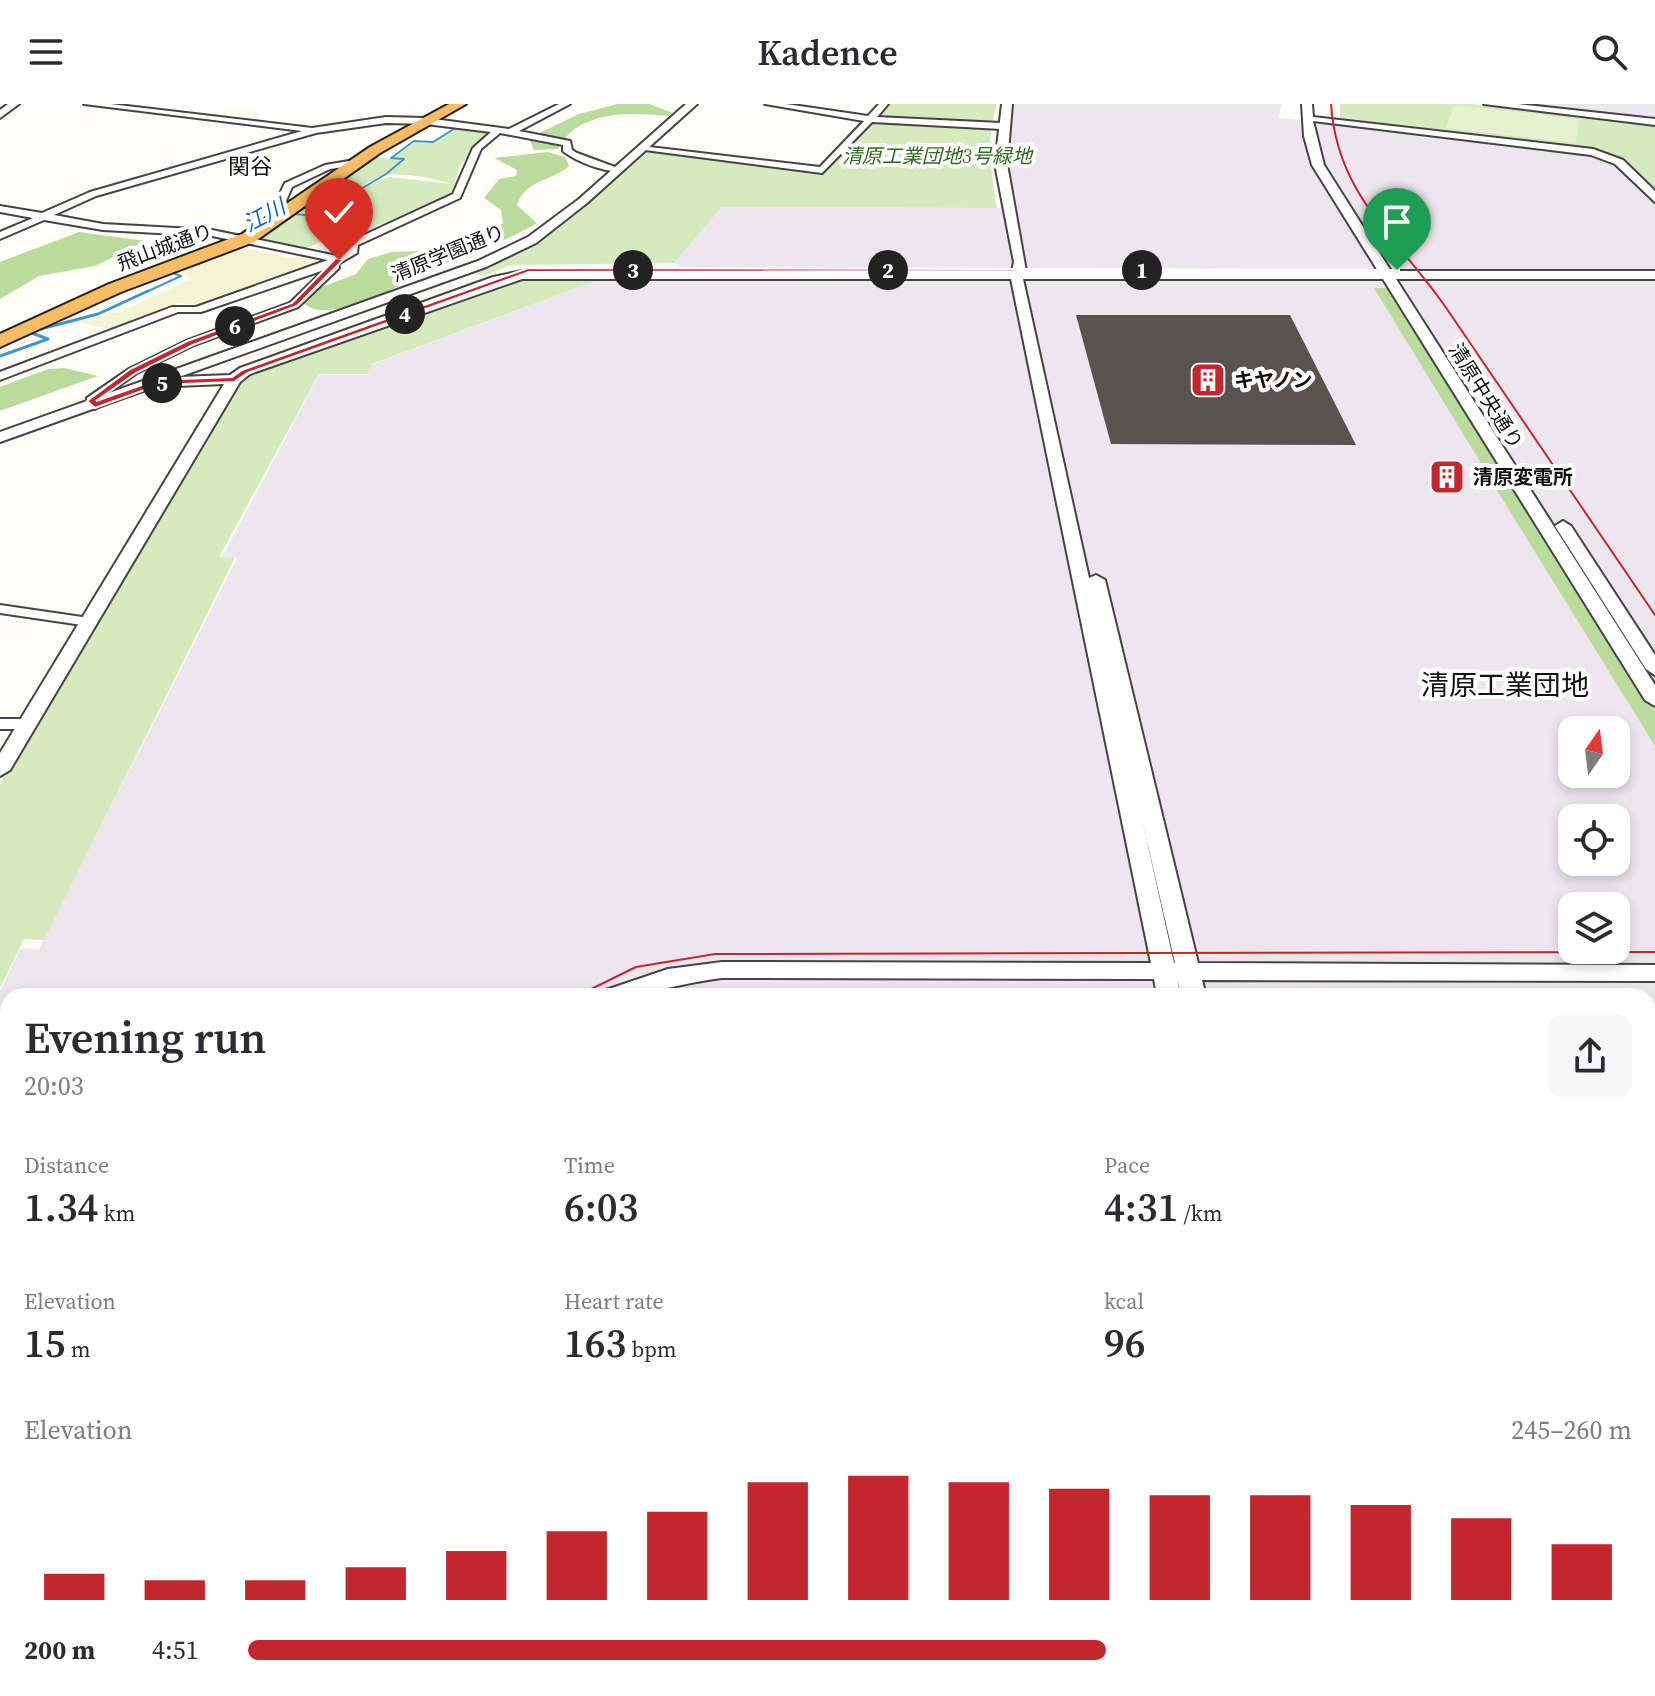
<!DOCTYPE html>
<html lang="en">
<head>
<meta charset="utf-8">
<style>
	:root { --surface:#fff; --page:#f7f7f7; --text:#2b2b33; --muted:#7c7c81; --accent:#c4262e }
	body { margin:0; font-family:"Source Serif 4","Noto Sans JP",serif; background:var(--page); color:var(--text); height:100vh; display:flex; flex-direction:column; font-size:30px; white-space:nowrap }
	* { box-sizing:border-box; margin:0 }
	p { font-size:26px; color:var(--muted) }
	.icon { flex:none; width:44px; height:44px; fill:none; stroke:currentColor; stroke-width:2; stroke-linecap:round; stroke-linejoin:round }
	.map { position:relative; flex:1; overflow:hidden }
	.drawer { position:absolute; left:0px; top:884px; width:1656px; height:708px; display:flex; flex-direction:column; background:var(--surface); border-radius:24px 24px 0 0; box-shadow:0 4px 12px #0003 }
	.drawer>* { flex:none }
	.needle { width:52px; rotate:14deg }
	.fabs { position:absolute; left:1558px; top:612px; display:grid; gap:16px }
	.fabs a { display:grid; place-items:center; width:72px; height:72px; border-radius:16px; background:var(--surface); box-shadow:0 4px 12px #0003; font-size:40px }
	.pin { position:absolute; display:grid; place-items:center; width:68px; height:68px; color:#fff; margin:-82px -34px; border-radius:50% 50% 50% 0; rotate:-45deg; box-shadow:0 0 8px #0007 }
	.pin .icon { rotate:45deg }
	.km { position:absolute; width:40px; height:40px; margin:-20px; border-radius:50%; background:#222; color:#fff; font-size:22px; line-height:40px; text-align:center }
	.round { display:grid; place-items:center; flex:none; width:84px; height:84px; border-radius:16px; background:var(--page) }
	.head { display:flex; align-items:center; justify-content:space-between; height:136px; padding:0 24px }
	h1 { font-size:44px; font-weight:600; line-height:60px }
	.figures { display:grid; grid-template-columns:repeat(3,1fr); gap:12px; height:136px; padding:8px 24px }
	.figures div { display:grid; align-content:center }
	.figures b { font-size:40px; font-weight:600 }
	.figures small { font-size:22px; font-weight:400 }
	.figures p { font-size:22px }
	.chart { height:224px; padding:16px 24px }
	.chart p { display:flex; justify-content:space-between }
	.chart svg { width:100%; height:144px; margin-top:8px; stroke:var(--accent); stroke-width:6 }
	ul { padding:0 24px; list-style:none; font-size:26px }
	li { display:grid; grid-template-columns:128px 96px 1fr; align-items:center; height:60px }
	li i { height:20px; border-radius:10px; background:var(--accent) }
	header { display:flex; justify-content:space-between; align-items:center; height:104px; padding:0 24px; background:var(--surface); font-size:36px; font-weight:600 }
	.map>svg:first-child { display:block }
</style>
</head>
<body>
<header><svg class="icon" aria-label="menu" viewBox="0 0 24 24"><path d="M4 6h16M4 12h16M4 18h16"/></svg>Kadence<svg class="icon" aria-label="search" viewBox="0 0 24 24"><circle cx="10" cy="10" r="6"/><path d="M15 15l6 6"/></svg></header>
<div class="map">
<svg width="1655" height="1592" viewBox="0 0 1655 1592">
	<rect width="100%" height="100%" fill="#fffdf5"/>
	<g fill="#eee6ef" fill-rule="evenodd">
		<path d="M1013,0H1281L1279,14L1583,47L1615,60L1655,99V1592H436L438,1584H1648V892H8V1040H0V886L20,845H39L237,454L222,453L319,271H367L371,261L593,178L595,174L689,173L674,159L722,103L1016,104L1006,60V22ZM1572,626H1616V670H1572ZM1572,714H1616V758H1572ZM1572,802H1616V846H1572Z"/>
		<polygon points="1506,0 1655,0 1655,16"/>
	</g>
	<polygon fill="#f6f3d4" points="241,144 292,154 305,150 329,156 199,201 179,199 114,226 72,217 120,208 191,175 180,166"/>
	<g fill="#d5ebbd">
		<path d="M890,0H997C986,36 991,68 997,104L722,103L674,159L510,161L485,172L474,170L539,138L646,48L826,68Z"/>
		<path d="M1340,0H1472L1655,20V88C1625,60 1612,49 1570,42L1343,16L1340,15Z"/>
		<path d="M454,24L492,29L459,62L452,93L376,122L347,139L323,137L304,145L260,136L296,111L316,113L353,94L370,80L389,73L452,80C437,75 400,67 384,72C346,84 339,113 294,108L374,53L391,55L416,38L431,39Z"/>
		<polygon points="595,174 593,178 372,260 367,270 319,270 219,453 235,454 44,836 24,835 0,884 0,680 240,274 514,175"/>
		<polygon points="1648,1065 1655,1065 1655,1592 1377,1592 1375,1584 1648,1584"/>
	</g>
	<g fill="#b9dc9c">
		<path d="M617,0H650L673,9L668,12C630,8 578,6 558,45L534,46L529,34L579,10Z"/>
		<path d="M548,48L565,53L569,62C551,78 526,75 517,101L537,119C507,137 478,146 446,159C415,173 353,209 319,206C313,206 306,201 302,199L322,183L356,170L368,155L392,148L448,146L489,129L503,119L501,106L484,94L499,75L516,72L517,66L494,54Z"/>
		<polygon points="79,128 146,137 95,162 39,172 0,195 0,158"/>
		<polygon points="1374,184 1389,184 1504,370 1487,369"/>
		<polygon points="64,264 98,272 0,307 0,283 48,265"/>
		<polygon points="1511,379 1655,608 1655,642 1493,380"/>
	</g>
	<g fill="#e6f2cf">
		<polygon points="1454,1 1579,15 1576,39 1446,24"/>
		<polygon points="182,1584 315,1584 313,1592 180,1592"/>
	</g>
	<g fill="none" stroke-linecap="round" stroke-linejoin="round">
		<g stroke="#3f96cf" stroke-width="2">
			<polyline points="473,26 492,27"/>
			<polyline points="270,126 295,110 316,112 386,70 404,55 391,54 414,37 433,38 457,23"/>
			<polyline points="144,189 181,172 170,168"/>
		</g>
		<polyline stroke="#3f96cf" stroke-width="3" points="0,252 48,235 29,228 98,210 148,187"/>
	</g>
	<polygon fill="#5a524d" points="1076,211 1290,211 1356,341 1111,340"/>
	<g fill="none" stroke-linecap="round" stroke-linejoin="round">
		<defs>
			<g id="minor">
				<path d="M84,0H110L312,24L386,13L426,14L509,25L559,0H570L519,27L570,37L572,46L577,49L623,66C609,71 575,57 563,47V41L500,29L481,45L460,94L358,141L357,149L338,160L339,164L298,203L194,241L137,269L98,297L101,301L95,305L87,300V294L129,265L186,237L290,199L324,166L201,208H178L0,276V268L172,203H196L328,156L212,132L103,126L44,116L0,135V128L33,114L0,108V102L42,109L90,88L302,27ZM386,19L426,20L491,28L473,44L453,90L349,138L348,146L337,152L212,126L103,120L54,111L96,92L316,29Z"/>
				<polygon points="765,0 786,0 868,12 879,0 888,0 877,13 1001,19 1005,22 1001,25 872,18 822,69 637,45 641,42 820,63 864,17"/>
				<polygon points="355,56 358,61 330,65 292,83 282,106 285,113 279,113 272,106 285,79 325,61"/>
				<polygon points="0,501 89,514 96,518 89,522 0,509"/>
				<polygon points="0,615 28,615 36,620 28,625 0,625"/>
			</g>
			<g id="tertiary">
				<polygon points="8,0 19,0 0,14 0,6"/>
				<path d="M686,0H697L587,99L536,139L486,163L179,273L230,271L240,264L493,173L522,167H1012L1014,158L995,60L1002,0H1012L1007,60L1026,167H1378L1312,61L1304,32L1302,0H1312L1313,13L1593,45L1623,56L1655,87V98L1615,60L1591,51L1313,17L1324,61L1391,167H1655V175H1396L1655,581V602L1645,596L1383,175H1023L1089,474L1096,471L1105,476L1198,859L1655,861V877L1202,876L1206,892H1182L1177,876L1181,892H1157L1154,875L722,874C681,879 643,892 602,892L606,886L668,865L722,858L1151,859L1011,175H522L250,270L240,278L10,666L0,672V649L224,280L154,283L0,338V328L478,157L528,133L579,95ZM1142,715L1175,859H1174Z"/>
				<polygon points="1484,0 1518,0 1655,15 1655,21"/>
				<polygon points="1563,417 1571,422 1655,551 1655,571 1646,565 1555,422"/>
				<rect x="0" y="1070" width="8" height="20"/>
				<polygon points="367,1584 430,1584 428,1592 365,1592"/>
				<polygon points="1300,1584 1362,1584 1364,1592 1302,1592"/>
			</g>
			<polygon id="trunk" points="449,0 466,0 380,49 254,138 121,188 0,243 0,230 109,180 242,130 370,43"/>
		</defs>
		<use href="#minor" stroke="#444" stroke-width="4"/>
		<use href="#tertiary" stroke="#444" stroke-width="4"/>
		<use href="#trunk" stroke="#222" stroke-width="4"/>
		<use href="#minor" fill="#fff" fill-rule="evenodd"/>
		<use href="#tertiary" fill="#fff" fill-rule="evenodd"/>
		<use href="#trunk" fill="#f7bc64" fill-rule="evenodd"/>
		<g stroke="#c4262e" stroke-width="2">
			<path d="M1331,0C1337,94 1401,136 1449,208C1518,309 1586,410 1655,511"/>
			<polyline points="577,892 636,863 715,850 1655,848"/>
			<polyline points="0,1065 8,1065"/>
		</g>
	</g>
	<polygon fill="#c4262e" stroke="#fff" stroke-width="2" points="336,154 343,156 297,202 193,241 136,269 96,297 156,276 232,273 242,266 528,164 1400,166 529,168 248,269 234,278 158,281 95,304 87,297 130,265 187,237 292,199"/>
	<defs>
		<symbol id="building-square" viewBox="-11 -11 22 22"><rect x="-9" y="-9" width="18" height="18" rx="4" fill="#c4262e" stroke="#fff"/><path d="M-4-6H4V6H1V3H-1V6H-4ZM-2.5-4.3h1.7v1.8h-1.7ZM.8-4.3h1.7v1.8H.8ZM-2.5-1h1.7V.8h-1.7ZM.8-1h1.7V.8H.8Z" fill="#fff"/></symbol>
	</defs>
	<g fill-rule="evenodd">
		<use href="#building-square" x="1188" y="256" width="40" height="40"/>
		<use href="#building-square" x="1427" y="353" width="40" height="40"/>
	</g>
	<g text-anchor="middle" stroke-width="8" stroke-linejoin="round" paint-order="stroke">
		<g font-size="20" font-style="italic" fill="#2f6b1f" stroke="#fff">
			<text x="937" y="59">清原工業団地3号緑地</text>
		</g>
		<g font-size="20" fill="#111" stroke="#fff">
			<text transform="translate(165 143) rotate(-20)" y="7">飛山城通り</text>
			<text transform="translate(448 149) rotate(-22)" y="7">清原学園通り</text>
			<text transform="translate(1486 292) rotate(58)" y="7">清原中央通り</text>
		</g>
		<g font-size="20" font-weight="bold" fill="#111" stroke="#fff" text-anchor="start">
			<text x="1234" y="283">キヤノン</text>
			<text x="1473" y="380">清原変電所</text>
		</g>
		<g font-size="22" fill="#111" stroke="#fff">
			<text x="250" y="70">関谷</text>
		</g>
		<g font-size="22" font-style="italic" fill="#1768a6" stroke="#fff">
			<text transform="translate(264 111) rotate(-28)" y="8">江川</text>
		</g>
		<g font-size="28" fill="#111" stroke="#fff">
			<text x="1505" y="591">清原工業団地</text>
		</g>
	</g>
</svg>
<div class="fabs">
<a><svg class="needle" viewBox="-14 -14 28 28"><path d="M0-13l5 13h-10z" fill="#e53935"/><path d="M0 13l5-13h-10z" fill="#7c7c81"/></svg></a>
<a><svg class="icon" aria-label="locate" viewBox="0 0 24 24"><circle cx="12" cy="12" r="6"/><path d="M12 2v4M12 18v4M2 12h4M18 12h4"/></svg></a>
<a><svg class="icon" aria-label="layers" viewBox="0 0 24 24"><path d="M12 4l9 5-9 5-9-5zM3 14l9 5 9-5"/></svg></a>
</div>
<div class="pin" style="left:1397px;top:166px;background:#1e9e55"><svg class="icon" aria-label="arrive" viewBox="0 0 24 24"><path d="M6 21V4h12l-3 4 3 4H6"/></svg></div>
<div class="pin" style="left:339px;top:156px;background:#d93025"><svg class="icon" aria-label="check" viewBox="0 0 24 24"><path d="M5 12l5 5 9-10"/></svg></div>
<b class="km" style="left:1142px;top:166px">1</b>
<b class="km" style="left:888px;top:166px">2</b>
<b class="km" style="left:633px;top:166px">3</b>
<b class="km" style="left:405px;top:210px">4</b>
<b class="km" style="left:162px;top:279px">5</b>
<b class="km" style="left:235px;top:222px">6</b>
<section class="drawer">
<div class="head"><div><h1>Evening run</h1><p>20:03</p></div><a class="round"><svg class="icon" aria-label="share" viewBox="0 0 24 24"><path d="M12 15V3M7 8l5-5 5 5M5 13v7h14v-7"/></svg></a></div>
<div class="figures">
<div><p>Distance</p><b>1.34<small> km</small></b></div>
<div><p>Time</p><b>6:03</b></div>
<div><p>Pace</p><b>4:31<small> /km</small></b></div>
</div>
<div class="figures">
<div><p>Elevation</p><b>15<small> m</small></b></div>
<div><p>Heart rate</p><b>163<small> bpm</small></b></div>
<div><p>kcal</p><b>96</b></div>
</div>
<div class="chart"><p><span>Elevation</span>245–260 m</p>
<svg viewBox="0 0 160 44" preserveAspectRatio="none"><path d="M5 44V36M15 44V38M25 44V38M35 44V34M45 44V29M55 44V23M65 44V17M75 44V8M85 44V6M95 44V8M105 44V10M115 44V12M125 44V12M135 44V15M145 44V19M155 44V27"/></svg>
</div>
<ul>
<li><b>200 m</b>4:51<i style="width:62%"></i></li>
</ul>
</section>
</div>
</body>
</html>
